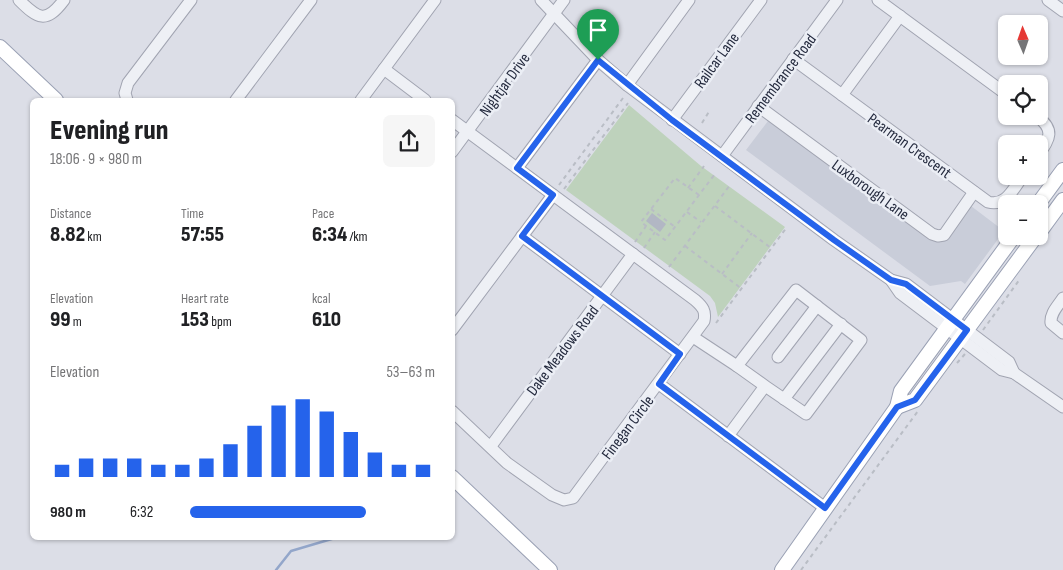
<!DOCTYPE html>
<html lang="en">
<head>
<meta charset="utf-8">
<style>
	:root { --surface:#fff; --page:#f6f6f6; --text:#202124; --muted:#757577; --accent:#2563eb }
	body { margin:0; font-family:"Sofia Sans Condensed",sans-serif; background:var(--page); color:var(--text); height:100vh; display:flex; flex-direction:column; font-size:19px; white-space:nowrap }
	* { box-sizing:border-box; margin:0 }
	p { font-size:16px; color:var(--muted) }
	.icon { flex:none; width:28px; height:28px; fill:none; stroke:currentColor; stroke-width:2; stroke-linecap:round; stroke-linejoin:round }
	.map { position:relative; flex:1; overflow:hidden }
	.side { position:absolute; left:30px; top:98px; width:425px; height:442px; display:flex; flex-direction:column; background:var(--surface); border-radius:8px; box-shadow:0 1px 4px #0004 }
	.side>* { flex:none }
	.needle { width:32px; rotate:358deg }
	.tools { position:absolute; left:998px; top:15px; display:grid; gap:10px }
	.tools a { display:grid; place-items:center; width:50px; height:50px; border-radius:8px; background:var(--surface); box-shadow:0 1px 4px #0004; font-size:25px }
	.pin { position:absolute; display:grid; place-items:center; width:42px; height:42px; color:#fff; margin:-51px -21px; border-radius:50% 50% 50% 0; rotate:-45deg; box-shadow:0 0 5px #0007 }
	.pin .icon { rotate:45deg }
	.round { display:grid; place-items:center; flex:none; width:52px; height:52px; border-radius:8px; background:var(--page) }
	.overview { display:flex; align-items:center; justify-content:space-between; height:85px; padding:0 20px }
	h1 { font-size:28px; font-weight:800; line-height:38px }
	.figures { display:grid; grid-template-columns:repeat(3,1fr); gap:8px; height:85px; padding:5px 20px }
	.figures div { display:grid; align-content:center }
	.figures b { font-size:21px; font-weight:800 }
	.figures small { font-size:14px; font-weight:400 }
	.figures p { font-size:14px }
	.chart { height:140px; padding:10px 20px }
	.chart p { display:flex; justify-content:space-between }
	.chart svg { width:100%; height:90px; margin-top:5px; stroke:var(--accent); stroke-width:6 }
	ul { padding:0 20px; list-style:none; font-size:16px }
	li { display:grid; grid-template-columns:80px 60px 1fr; align-items:center; height:38px }
	li i { height:12px; border-radius:6px; background:var(--accent) }
	.map>svg:first-child { display:block }
</style>
</head>
<body>
<div class="map">
<svg width="1063" height="570" viewBox="0 0 1063 570">
	<rect width="100%" height="100%" fill="#dcdee7"/>
	<polygon fill="#c9cdd9" points="768,121 932,239 971,206 1004,231 965,284 961,281 930,286 746,150"/>
	<polygon fill="#bed2bc" points="629,105 701,166 785,227 718,317 715,303 710,296 566,190"/>
	<g fill="none" stroke-linecap="round" stroke-linejoin="round">
		<polyline stroke="#93a6ca" stroke-width="2.5" points="276,570 291,551 335,538"/>
	</g>
	<polygon fill="#b2b7c4" points="652,213 666,224 660,232 646,221"/>
	<g fill="none" stroke-linecap="round" stroke-linejoin="round">
		<defs>
			<g id="minor">
				<path d="M19,0C38,19 46,24 64,0"/>
				<polyline points="541,0 598,60 627,85 834,240 891,280 900,293 1002,370 1014,373 1063,407"/>
				<polyline points="878,0 1006,94"/>
				<polyline points="1048,0 1063,11"/>
				<path d="M793,59L988,202C1006,207 1013,189 1023,176"/>
				<polyline points="384,69 425,100"/>
				<polyline points="627,85 689,0"/>
				<polyline points="842,95 900,16"/>
				<polyline points="127,100 125,93 128,83 191,0"/>
				<polyline points="236,100 311,0"/>
				<polyline points="361,100 435,0"/>
				<polyline points="758,106 932,234 938,236 944,235 974,192"/>
				<path d="M1037,116C1055,130 1050,138 1039,154"/>
				<path d="M452,120L695,300C703,307 706,311 704,321L573,498L564,500L552,495L507,463L452,411"/>
				<polyline points="672,120 761,0"/>
				<polyline points="452,152 564,0"/>
				<polyline points="722,156 837,0"/>
				<polyline points="517,168 598,60"/>
				<polyline points="522,236 680,354"/>
				<polyline points="891,280 906,284 1009,362 1014,373"/>
				<path d="M1063,298C1058,306 1050,313 1051,323L1063,333"/>
				<polyline points="452,330 553,195"/>
				<polyline points="693,337 737,366"/>
				<polyline points="778,357 817,306"/>
				<polyline points="659,384 825,508"/>
				<polyline points="784,399 841,324"/>
				<polyline points="728,436 765,386 737,366 796,290 861,340 806,414 765,386"/>
				<polyline points="491,446 633,254"/>
			</g>
			<g id="major">
				<polyline points="0,47 56,100"/>
				<polyline points="1038,204 1063,170"/>
				<polyline points="1039,233 1063,200"/>
				<polyline points="897,407 915,400 1036,236"/>
				<polyline points="452,477 550,570"/>
				<polyline points="782,570 897,407 901,391 1014,236"/>
			</g>
		</defs>
		<use href="#minor" stroke="#a1a4b1" stroke-width="13"/>
		<use href="#major" stroke="#9aa1b4" stroke-width="16"/>
		<g stroke="#b9bdc5" stroke-width="2" stroke-dasharray="4 4" stroke-linecap="butt">
			<polyline points="702,123 710,110"/>
			<polyline points="559,185 623,98"/>
			<polyline points="688,188 704,166"/>
			<polyline points="564,189 628,103"/>
			<path d="M699,195L675,178L641,222L665,240C682,218 698,196 715,174"/>
			<polyline points="715,206 771,248"/>
			<polyline points="651,209 675,227"/>
			<polyline points="687,212 701,222"/>
			<polyline points="635,242 646,226"/>
			<polyline points="685,246 742,289"/>
			<polyline points="644,248 655,232"/>
			<polyline points="669,267 730,185"/>
			<polyline points="722,274 752,233"/>
			<polyline points="716,323 787,227"/>
			<polyline points="983,330 1020,279"/>
			<polyline points="957,363 965,354"/>
			<polyline points="801,570 918,411"/>
		</g>
		<use href="#minor" stroke="#eef0f5" stroke-width="11"/>
		<use href="#major" stroke="#fff" stroke-width="14"/>
	</g>
	<g fill="none" stroke-linecap="round" stroke-linejoin="round">
		<defs>
			<polygon id="route" points="598,60 672,120 834,240 891,280 906,284 967,330 915,400 897,407 825,508 659,384 680,354 522,236 553,195 517,168"/>
		</defs>
		<use href="#route" stroke="#fff" stroke-width="10"/>
		<use href="#route" stroke="#2563eb" stroke-width="6"/>
	</g>
	<g text-anchor="middle" stroke-width="5" stroke-linejoin="round" paint-order="stroke">
		<g font-size="16" fill="#242a3e" stroke="#ebeef5">
			<text transform="translate(716 60) rotate(-54)" y="6">Railcar Lane</text>
			<text transform="translate(780 78) rotate(-53)" y="6">Remembrance Road</text>
			<text transform="translate(504 84) rotate(-54)" y="6">Nightjar Drive</text>
			<text transform="translate(910 145) rotate(36)" y="6">Pearman Crescent</text>
			<text transform="translate(871 189) rotate(36)" y="6">Luxborough Lane</text>
			<text transform="translate(562 350) rotate(-53)" y="6">Dake Meadows Road</text>
			<text transform="translate(627 427) rotate(-53)" y="6">Finegan Circle</text>
		</g>
	</g>
</svg>
<div class="tools">
<a><svg class="needle" viewBox="-14 -14 28 28"><path d="M0-13l5 13h-10z" fill="#e53935"/><path d="M0 13l5-13h-10z" fill="#757577"/></svg></a>
<a><svg class="icon" aria-label="locate" viewBox="0 0 24 24"><circle cx="12" cy="12" r="6"/><path d="M12 2v4M12 18v4M2 12h4M18 12h4"/></svg></a>
<a>+</a>
<a>−</a>
</div>
<div class="pin" style="left:598px;top:60px;background:#1e9e55"><svg class="icon" aria-label="arrive" viewBox="0 0 24 24"><path d="M6 21V4h12l-3 4 3 4H6"/></svg></div>
<section class="side">
<div class="overview"><div><h1>Evening run</h1><p>18:06 · 9 × 980 m</p></div><a class="round"><svg class="icon" aria-label="share" viewBox="0 0 24 24"><path d="M12 15V3M7 8l5-5 5 5M5 13v7h14v-7"/></svg></a></div>
<div class="figures">
<div><p>Distance</p><b>8.82<small> km</small></b></div>
<div><p>Time</p><b>57:55</b></div>
<div><p>Pace</p><b>6:34<small> /km</small></b></div>
</div>
<div class="figures">
<div><p>Elevation</p><b>99<small> m</small></b></div>
<div><p>Heart rate</p><b>153<small> bpm</small></b></div>
<div><p>kcal</p><b>610</b></div>
</div>
<div class="chart"><p><span>Elevation</span>53–63 m</p>
<svg viewBox="0 0 160 44" preserveAspectRatio="none"><path d="M5 44V38M15 44V35M25 44V35M35 44V35M45 44V38M55 44V38M65 44V35M75 44V28M85 44V19M95 44V9M105 44V6M115 44V12M125 44V22M135 44V32M145 44V38M155 44V38"/></svg>
</div>
<ul>
<li><b>980 m</b>6:32<i style="width:72%"></i></li>
</ul>
</section>
</div>
</body>
</html>
